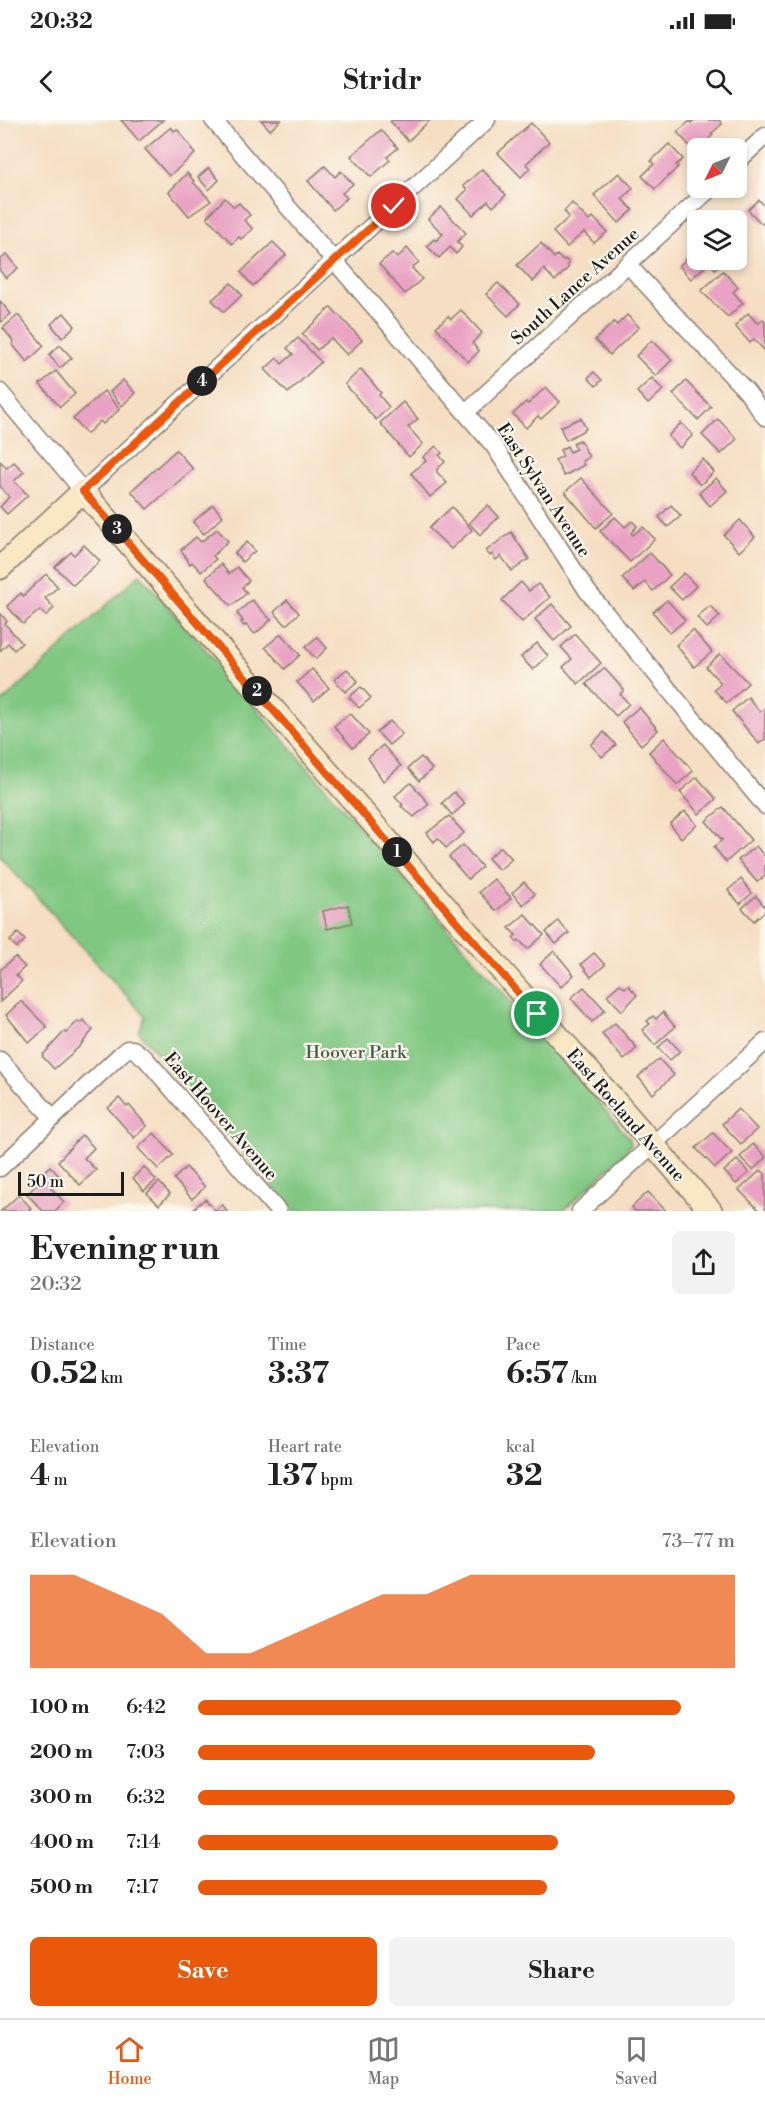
<!DOCTYPE html>
<html lang="en">
<head>
<meta charset="utf-8">
<style>
	:root { --surface:#fff; --page:#f2f2f2; --text:#222; --muted:#767676; --line:#e0e0e0; --accent:#ea580c }
	body { margin:0; font-family:"Libre Bodoni",serif; background:var(--page); color:var(--text); height:100vh; display:flex; flex-direction:column; font-size:22px; white-space:nowrap }
	* { box-sizing:border-box; margin:0 }
	p { font-size:20px; color:var(--muted) }
	.icon { flex:none; width:33px; height:33px; fill:none; stroke:currentColor; stroke-width:2; stroke-linecap:round; stroke-linejoin:round }
	.map { position:relative; height:1091px; overflow:hidden }
	.panel { display:flex; flex-direction:column; background:var(--surface); flex:1 }
	.panel>* { flex:none }
	.needle { width:39px; rotate:227deg }
	.tools { position:absolute; left:687px; top:18px; display:grid; gap:12px }
	.tools a { display:grid; place-items:center; width:60px; height:60px; border-radius:9px; background:var(--surface); box-shadow:0 3px 9px #0003; font-size:30px }
	.scale { position:absolute; left:18px; bottom:15px; width:106px; box-sizing:border-box; padding-left:6px; border:3px solid #1c1c1c; border-top:0; font-size:16px; line-height:21px; white-space:nowrap; color:#1c1c1c; -webkit-text-stroke:4px #fbf7ec; paint-order:stroke }
	.pin { position:absolute; display:grid; place-items:center; width:51px; height:51px; color:#fff; margin:-26px; border:3px solid #fff; border-radius:50%; box-shadow:0 2px 6px #0007 }
	.km { position:absolute; width:30px; height:30px; margin:-15px; border-radius:50%; background:#222; color:#fff; font-size:16px; line-height:30px; text-align:center }
	.round { display:grid; place-items:center; flex:none; width:63px; height:63px; border-radius:9px; background:var(--page) }
	.overview { display:flex; align-items:center; justify-content:space-between; height:102px; padding:0 30px }
	h1 { font-size:33px; font-weight:700; line-height:45px }
	.stats { display:grid; grid-template-columns:repeat(3,1fr); gap:9px; height:102px; padding:6px 30px }
	.stats div { display:grid; align-content:center }
	.stats b { font-size:30px; font-weight:700 }
	.stats small { font-size:16px; font-weight:400 }
	.stats p { font-size:16px }
	.chart { height:168px; padding:12px 30px }
	.chart p { display:flex; justify-content:space-between }
	.chart svg { width:100%; height:108px; margin-top:6px; fill:var(--accent); opacity:.7 }
	.button { display:flex; gap:12px; margin-top:auto; padding:12px 30px }
	.button a { flex:1; height:69px; border-radius:9px; background:var(--accent); color:#fff; font-size:24px; font-weight:700; line-height:69px; text-align:center }
	.button a+a { background:var(--page); color:var(--text) }
	ul { padding:0 30px; list-style:none; font-size:20px }
	li { display:grid; grid-template-columns:96px 72px 1fr; align-items:center; height:45px }
	li i { height:15px; border-radius:8px; background:var(--accent) }
	.status { display:flex; justify-content:space-between; align-items:center; height:42px; padding:0 30px; background:var(--surface); direction:ltr }
	.status svg { height:16px; fill:currentColor }
	header { display:flex; justify-content:space-between; align-items:center; height:78px; padding:0 30px; background:var(--surface); font-size:27px; font-weight:700 }
	.menu { display:flex; justify-content:space-around; align-items:center; height:84px; border-top:2px solid var(--line); background:var(--surface); font-size:16px; color:var(--muted) }
	.menu a { display:grid; justify-items:center; gap:3px }
	.menu .on { color:var(--accent) }
	.map>svg:first-child { display:block }
</style>
</head>
<body>
<div class="status"><b>20:32</b><svg viewBox="0 0 49 12"><path d="M0 12V9h3v3zM5 12V6h3v6zM10 12V3h3v9zM15 12V0h3v12zM26 1h20v11H26zM47 4h2v5h-2z"/></svg></div>
<header><svg class="icon" aria-label="back" viewBox="0 0 24 24"><path d="M15 5l-7 7 7 7"/></svg>Stridr<svg class="icon" aria-label="search" viewBox="0 0 24 24"><circle cx="10" cy="10" r="6"/><path d="M15 15l6 6"/></svg></header>
<div class="map">
<svg width="765" height="1091" viewBox="0 0 765 1091">
	<rect width="100%" height="100%" fill="#fbf7ec"/>
	<filter id="ink" filterUnits="userSpaceOnUse"><feTurbulence type="fractalNoise" baseFrequency=".0167" numOctaves="2"/><feDisplacementMap in="SourceGraphic" scale="12" xChannelSelector="R" yChannelSelector="G"/><feConvolveMatrix kernelMatrix="1 2 1 2 8 2 1 2 1" color-interpolation-filters="sRGB"/></filter>
	<filter id="wash" filterUnits="userSpaceOnUse"><feTurbulence type="fractalNoise" baseFrequency=".008" numOctaves="4" result="noise"/><feDisplacementMap in="SourceGraphic" scale="24" xChannelSelector="R" yChannelSelector="G"/><feGaussianBlur stdDeviation="1.35" result="paint"/><feColorMatrix in="noise" values="0 0 0 0 0 0 0 0 0 0 0 0 0 0 0 0 0 1.4 0 .05"/><feComposite in="paint" operator="in"/></filter>
	<g filter="url(#wash)">
		<rect width="100%" height="100%" fill="#f5dec2"/>
		<polygon fill="#80c782" stroke="#4e724f" stroke-width="1.5" points="140,454 630,1019 631,1024 626,1032 563,1091 294,1091 139,912 145,896 0,737 0,584"/>
		<g id="blocks">
			<g fill="#e9a2c3">
				<polygon points="121,0 163,0 139,21"/>
				<polygon points="261,0 281,0 270,10"/>
				<polygon points="391,0 430,0 408,21 391,2"/>
				<polygon points="695,0 719,0 722,4 711,14 713,15 695,32 677,12 690,1 691,3"/>
				<polygon points="531,3 549,22 526,44 530,48 521,57 498,33"/>
				<polygon points="171,7 174,11 177,9 192,28 191,29 195,34 169,56 145,29"/>
				<polygon points="381,10 398,28 387,37 390,40 371,57 351,36"/>
				<polygon points="669,24 683,39 676,45 678,47 655,69 642,56 654,44 651,41"/>
				<polygon points="325,46 335,57 341,51 353,64 342,73 347,78 333,90 308,61"/>
				<polygon points="209,48 219,60 209,70 198,57"/>
				<polygon points="482,49 506,75 493,87 488,81 473,95 458,79 467,70 463,66"/>
				<polygon points="187,53 194,61 193,62 211,81 189,96 169,72"/>
				<polygon points="619,53 633,68 622,79 633,90 619,103 594,75"/>
				<polygon points="225,78 234,87 239,83 250,95 244,100 253,109 241,119 239,117 232,124 207,97"/>
				<polygon points="759,80 765,86 765,101 762,104 748,90"/>
				<polygon points="572,83 589,101 593,97 607,112 594,123 584,112 567,127 553,112 569,97 564,91"/>
				<polygon points="441,87 466,113 457,122 462,127 456,134 450,127 439,138 427,126 434,119 436,121 443,114 428,99"/>
				<polygon points="273,122 286,135 253,166 241,152"/>
				<polygon points="541,123 554,138 557,135 563,141 565,139 569,143 567,145 569,147 555,161 544,149 533,162 517,145"/>
				<polygon points="698,125 698,140 714,140 719,145 715,149 709,143 691,159 679,146 690,135 688,133"/>
				<polygon points="407,128 419,142 412,148 422,159 405,174 379,144 392,133 397,138"/>
				<polygon points="7,134 18,148 6,158 0,151 0,140"/>
				<polygon points="723,151 738,167 733,172 743,183 728,197 701,171"/>
				<polygon points="231,163 242,175 224,192 212,180"/>
				<polygon points="498,163 520,184 508,196 486,174"/>
				<polygon points="0,181 11,194 0,203"/>
				<polygon points="331,187 362,220 347,235 331,218 317,230 302,214"/>
				<polygon points="461,190 482,213 472,223 479,231 468,242 436,207 448,196 451,199"/>
				<polygon points="64,193 75,206 62,218 51,204"/>
				<polygon points="748,193 758,204 763,199 765,201 765,231 754,219 750,223 735,206"/>
				<polygon points="18,195 44,226 27,242 12,224 14,222 3,208"/>
				<polygon points="627,195 639,207 610,235 595,220 614,202 617,205"/>
				<polygon points="298,218 321,242 288,273 265,249 277,238 282,244 293,234 287,228"/>
				<polygon points="652,220 672,240 656,256 636,236"/>
				<polygon points="60,225 72,238 60,248 49,235"/>
				<polygon points="361,249 381,273 379,275 389,287 376,300 345,264"/>
				<polygon points="56,251 75,274 60,287 40,264"/>
				<polygon points="594,252 602,260 596,266 588,258"/>
				<polygon points="652,258 663,270 648,284 637,272"/>
				<polygon points="123,260 135,273 122,286 110,272"/>
				<polygon points="686,261 711,287 698,300 673,274"/>
				<polygon points="546,267 560,282 541,299 538,296 526,308 513,294 526,282 528,284"/>
				<polygon points="104,271 120,289 103,304 100,301 87,314 73,299"/>
				<polygon points="403,282 418,299 408,307 423,324 409,337 380,303"/>
				<polygon points="581,298 586,309 566,320 560,307"/>
				<polygon points="718,299 737,319 721,334 702,315"/>
				<polygon points="681,303 693,315 680,328 668,316"/>
				<polygon points="580,320 589,337 582,341 584,345 564,356 555,340 563,336 560,330 567,326 570,332 576,329 573,323"/>
				<polygon points="436,326 442,333 439,335 445,342 437,349 437,352 447,363 430,377 411,353 426,341 423,337"/>
				<polygon points="176,330 193,349 147,389 131,371"/>
				<polygon points="703,339 714,352 700,365 689,352"/>
				<polygon points="0,341 7,348 14,342 24,352 14,361 28,375 7,394 0,387 9,377 0,366"/>
				<polygon points="581,358 613,393 596,408 565,372"/>
				<polygon points="716,358 727,371 710,386 699,373"/>
				<polygon points="213,385 223,396 204,414 193,402"/>
				<polygon points="488,385 499,397 480,415 469,403"/>
				<polygon points="671,385 681,396 668,407 659,397"/>
				<polygon points="452,387 472,410 451,429 429,408"/>
				<polygon points="615,397 625,407 632,401 637,406 631,413 633,415 643,407 655,419 630,442 600,411"/>
				<polygon points="740,400 755,417 739,432 724,415"/>
				<polygon points="217,409 228,421 213,436 216,439 201,452 192,442 190,444 181,430 196,417 201,422"/>
				<polygon points="511,412 529,439 512,451 501,436 496,440 492,434 490,436 486,431"/>
				<polygon points="247,422 255,431 242,442 235,433"/>
				<polygon points="84,425 100,441 73,465 55,447 71,432 74,435"/>
				<polygon points="650,433 670,455 653,471 645,462 634,471 622,458"/>
				<polygon points="221,444 229,454 237,447 249,461 242,467 247,473 231,486 206,458"/>
				<polygon points="684,453 696,466 682,480 669,467"/>
				<polygon points="46,454 58,467 45,478 54,488 46,496 40,490 23,504 7,486 21,473 23,476"/>
				<polygon points="521,462 529,471 538,464 550,477 522,502 502,480"/>
				<polygon points="252,480 271,500 255,514 246,505 244,506 241,502 243,501 237,493"/>
				<polygon points="287,480 299,493 286,505 274,492"/>
				<polygon points="667,480 685,500 670,513 653,492"/>
				<polygon points="552,484 571,506 554,521 535,499"/>
				<polygon points="710,486 720,496 707,508 697,497"/>
				<polygon points="0,493 7,501 5,504 22,523 14,530 8,523 0,531"/>
				<polygon points="693,510 712,532 694,547 676,525"/>
				<polygon points="281,514 300,535 285,549 265,527"/>
				<polygon points="575,514 601,543 578,564 563,547 572,539 561,527"/>
				<polygon points="317,517 327,528 316,539 305,527"/>
				<polygon points="537,523 548,536 533,550 521,537"/>
				<polygon points="720,534 748,563 727,583 714,570 721,563 706,547"/>
				<polygon points="604,548 624,570 620,574 629,584 616,596 586,564"/>
				<polygon points="312,549 329,568 314,581 297,562"/>
				<polygon points="347,549 358,561 345,572 334,560"/>
				<polygon points="361,567 371,578 359,588 349,577"/>
				<polygon points="748,577 760,592 765,588 765,619 759,624 732,591"/>
				<polygon points="639,587 658,610 641,625 622,602"/>
				<polygon points="350,593 369,614 353,628 334,606"/>
				<polygon points="390,601 402,614 389,625 377,612"/>
				<polygon points="604,612 616,625 602,637 591,625"/>
				<polygon points="664,618 693,651 677,665 649,632"/>
				<polygon points="383,625 401,646 383,661 368,638"/>
				<polygon points="421,637 432,649 419,661 408,648"/>
				<polygon points="697,657 716,679 699,694 680,672"/>
				<polygon points="411,663 429,684 414,697 401,686 403,685 395,676"/>
				<polygon points="454,672 465,684 452,695 442,683"/>
				<polygon points="723,687 751,720 726,742 714,727 722,720 706,701"/>
				<polygon points="685,691 697,705 681,718 670,704"/>
				<polygon points="449,696 464,713 446,728 438,718 434,722 427,713"/>
				<polygon points="463,725 482,747 468,759 449,737"/>
				<polygon points="756,726 765,737 765,756 757,762 738,740"/>
				<polygon points="501,727 512,739 499,750 488,738"/>
				<polygon points="494,759 511,778 496,791 479,772"/>
				<polygon points="741,759 752,773 740,784 728,770"/>
				<polygon points="524,762 535,774 523,785 512,773"/>
				<polygon points="756,776 765,787 765,791 754,801 742,788"/>
				<polygon points="348,785 352,803 327,809 323,791"/>
				<polygon points="525,794 544,815 528,829 519,820 517,822 513,818 516,815 509,808"/>
				<polygon points="558,801 569,813 556,824 546,812"/>
				<polygon points="18,813 25,820 17,828 10,821"/>
				<polygon points="554,831 574,855 561,867 540,844"/>
				<polygon points="594,833 605,845 591,857 581,844"/>
				<polygon points="15,837 25,847 16,855 22,861 0,882 0,850"/>
				<polygon points="620,864 625,868 628,865 637,875 622,891 607,875"/>
				<polygon points="584,867 605,890 592,902 571,878"/>
				<polygon points="21,881 47,907 29,923 6,895"/>
				<polygon points="663,892 675,907 655,925 642,910 650,904 647,901 653,896 656,899"/>
				<polygon points="83,900 93,910 79,927 54,949 42,936 64,912 66,913 78,901 80,903"/>
				<polygon points="615,903 637,928 624,940 602,914"/>
				<polygon points="668,918 680,931 670,940 658,928"/>
				<polygon points="659,939 674,955 653,974 638,957"/>
				<polygon points="119,978 127,987 129,985 147,1006 134,1018 108,988"/>
				<polygon points="738,989 757,1009 741,1024 722,1004"/>
				<polygon points="154,1013 173,1035 158,1049 138,1028"/>
				<polygon points="713,1013 732,1033 715,1048 696,1028"/>
				<polygon points="82,1015 94,1028 84,1038 96,1050 80,1065 58,1041"/>
				<polygon points="753,1024 765,1036 765,1038 753,1050 740,1037"/>
				<polygon points="737,1040 749,1053 736,1064 724,1051"/>
				<polygon points="50,1046 61,1058 51,1068 64,1082 55,1091 43,1091 27,1074 40,1062 37,1059"/>
				<polygon points="144,1047 156,1060 144,1071 133,1058"/>
				<polygon points="186,1047 205,1067 192,1079 174,1059"/>
				<polygon points="761,1050 765,1054 765,1091 760,1091 739,1070"/>
				<polygon points="159,1062 170,1074 159,1085 147,1073"/>
				<polygon points="648,1072 666,1091 635,1091 632,1087"/>
				<polygon points="19,1075 31,1088 29,1089 30,1091 1,1091"/>
				<polygon points="205,1079 215,1090 222,1084 227,1091 191,1091"/>
			</g>
		</g>
	</g>
	<g filter="url(#ink)">
		<use href="#blocks" fill-opacity="0" stroke="#887d6f" stroke-width="1.5"/>
		<g fill="none" stroke-linecap="round" stroke-linejoin="round">
			<defs>
				<g id="street">
					<polyline points="213,0 494,326 588,472 765,686"/>
					<polyline points="736,43 765,16"/>
					<polyline points="628,145 747,272 765,297"/>
					<polyline points="0,272 83,371 487,0"/>
					<polyline points="466,292 711,68"/>
					<polyline points="0,940 53,998"/>
					<polyline points="0,1048 121,934 127,929 133,929 145,938 278,1091"/>
					<polyline points="580,1091 765,922"/>
				</g>
				<polyline id="secondary" points="0,448 83,371 711,1091"/>
			</defs>
			<use href="#street" stroke="#887d6f" stroke-width="19"/>
			<use href="#secondary" stroke="#887d6f" stroke-width="25"/>
			<use href="#street" stroke="#fff" stroke-width="16"/>
			<use href="#secondary" stroke="#fae7c3" stroke-width="22"/>
		</g>
	</g>
	<g fill="none" stroke-linecap="round" stroke-linejoin="round" filter="url(#ink)">
		<defs>
			<polyline id="route" points="394,86 83,371 537,894"/>
		</defs>
		<use href="#route" stroke="#fff" stroke-width="12"/>
		<use href="#route" stroke="#ea580c" stroke-width="8"/>
	</g>
	<g text-anchor="middle" stroke-width="4.5" stroke-linejoin="round" paint-order="stroke">
		<g font-size="18" fill="#1c1c1c" stroke="#fbf7ec">
			<text transform="translate(575 166) rotate(-42)" y="6">South Lance Avenue</text>
			<text transform="translate(544 370) rotate(57)" y="6">East Sylvan Avenue</text>
			<text transform="translate(626 995) rotate(49)" y="6">East Roeland Avenue</text>
			<text transform="translate(221 996) rotate(49)" y="6">East Hoover Avenue</text>
		</g>
		<g font-size="18" fill="#446045" stroke="#fbf7ec">
			<text x="356" y="938">Hoover Park</text>
		</g>
	</g>
</svg>
<div class="tools">
<a><svg class="needle" viewBox="-14 -14 28 28"><path d="M0-13l5 13h-10z" fill="#e53935"/><path d="M0 13l5-13h-10z" fill="#767676"/></svg></a>
<a><svg class="icon" aria-label="layers" viewBox="0 0 24 24"><path d="M12 4l9 5-9 5-9-5zM3 14l9 5 9-5"/></svg></a>
</div>
<div class="scale">50 m</div>
<div class="pin" style="left:537px;top:894px;background:#1e9e55"><svg class="icon" aria-label="arrive" viewBox="0 0 24 24"><path d="M6 21V4h12l-3 4 3 4H6"/></svg></div>
<div class="pin" style="left:394px;top:86px;background:#d93025"><svg class="icon" aria-label="check" viewBox="0 0 24 24"><path d="M5 12l5 5 9-10"/></svg></div>
<b class="km" style="left:397px;top:732px">1</b>
<b class="km" style="left:257px;top:571px">2</b>
<b class="km" style="left:117px;top:409px">3</b>
<b class="km" style="left:202px;top:261px">4</b>
</div>
<section class="panel">
<div class="overview"><div><h1>Evening run</h1><p>20:32</p></div><a class="round"><svg class="icon" aria-label="share" viewBox="0 0 24 24"><path d="M12 15V3M7 8l5-5 5 5M5 13v7h14v-7"/></svg></a></div>
<div class="stats">
<div><p>Distance</p><b>0.52<small> km</small></b></div>
<div><p>Time</p><b>3:37</b></div>
<div><p>Pace</p><b>6:57<small> /km</small></b></div>
</div>
<div class="stats">
<div><p>Elevation</p><b>4<small> m</small></b></div>
<div><p>Heart rate</p><b>137<small> bpm</small></b></div>
<div><p>kcal</p><b>32</b></div>
</div>
<div class="chart"><p><span>Elevation</span>73–77 m</p>
<svg viewBox="0 0 160 44" preserveAspectRatio="none"><path d="M0 44V6L10 6L20 14L30 22L40 38L50 38L60 30L70 22L80 14L90 14L100 6L110 6L120 6L130 6L140 6L150 6L160 6V44z"/></svg>
</div>
<ul>
<li><b>100 m</b>6:42<i style="width:90%"></i></li>
<li><b>200 m</b>7:03<i style="width:74%"></i></li>
<li><b>300 m</b>6:32<i style="width:100%"></i></li>
<li><b>400 m</b>7:14<i style="width:67%"></i></li>
<li><b>500 m</b>7:17<i style="width:65%"></i></li>
</ul>
<div class="button"><a>Save</a><a>Share</a></div>
</section>
<nav class="menu">
<a class="on"><svg class="icon" aria-label="home" viewBox="0 0 24 24"><path d="M3 11l9-7 9 7M6 9v11h12V9"/></svg>Home</a>
<a><svg class="icon" aria-label="map" viewBox="0 0 24 24"><path d="M3 6l6-2 6 2 6-2v14l-6 2-6-2-6 2zM9 4v14M15 6v14"/></svg>Map</a>
<a><svg class="icon" aria-label="saved" viewBox="0 0 24 24"><path d="M7 4h10v16l-5-4-5 4z"/></svg>Saved</a>
</nav>
</body>
</html>
